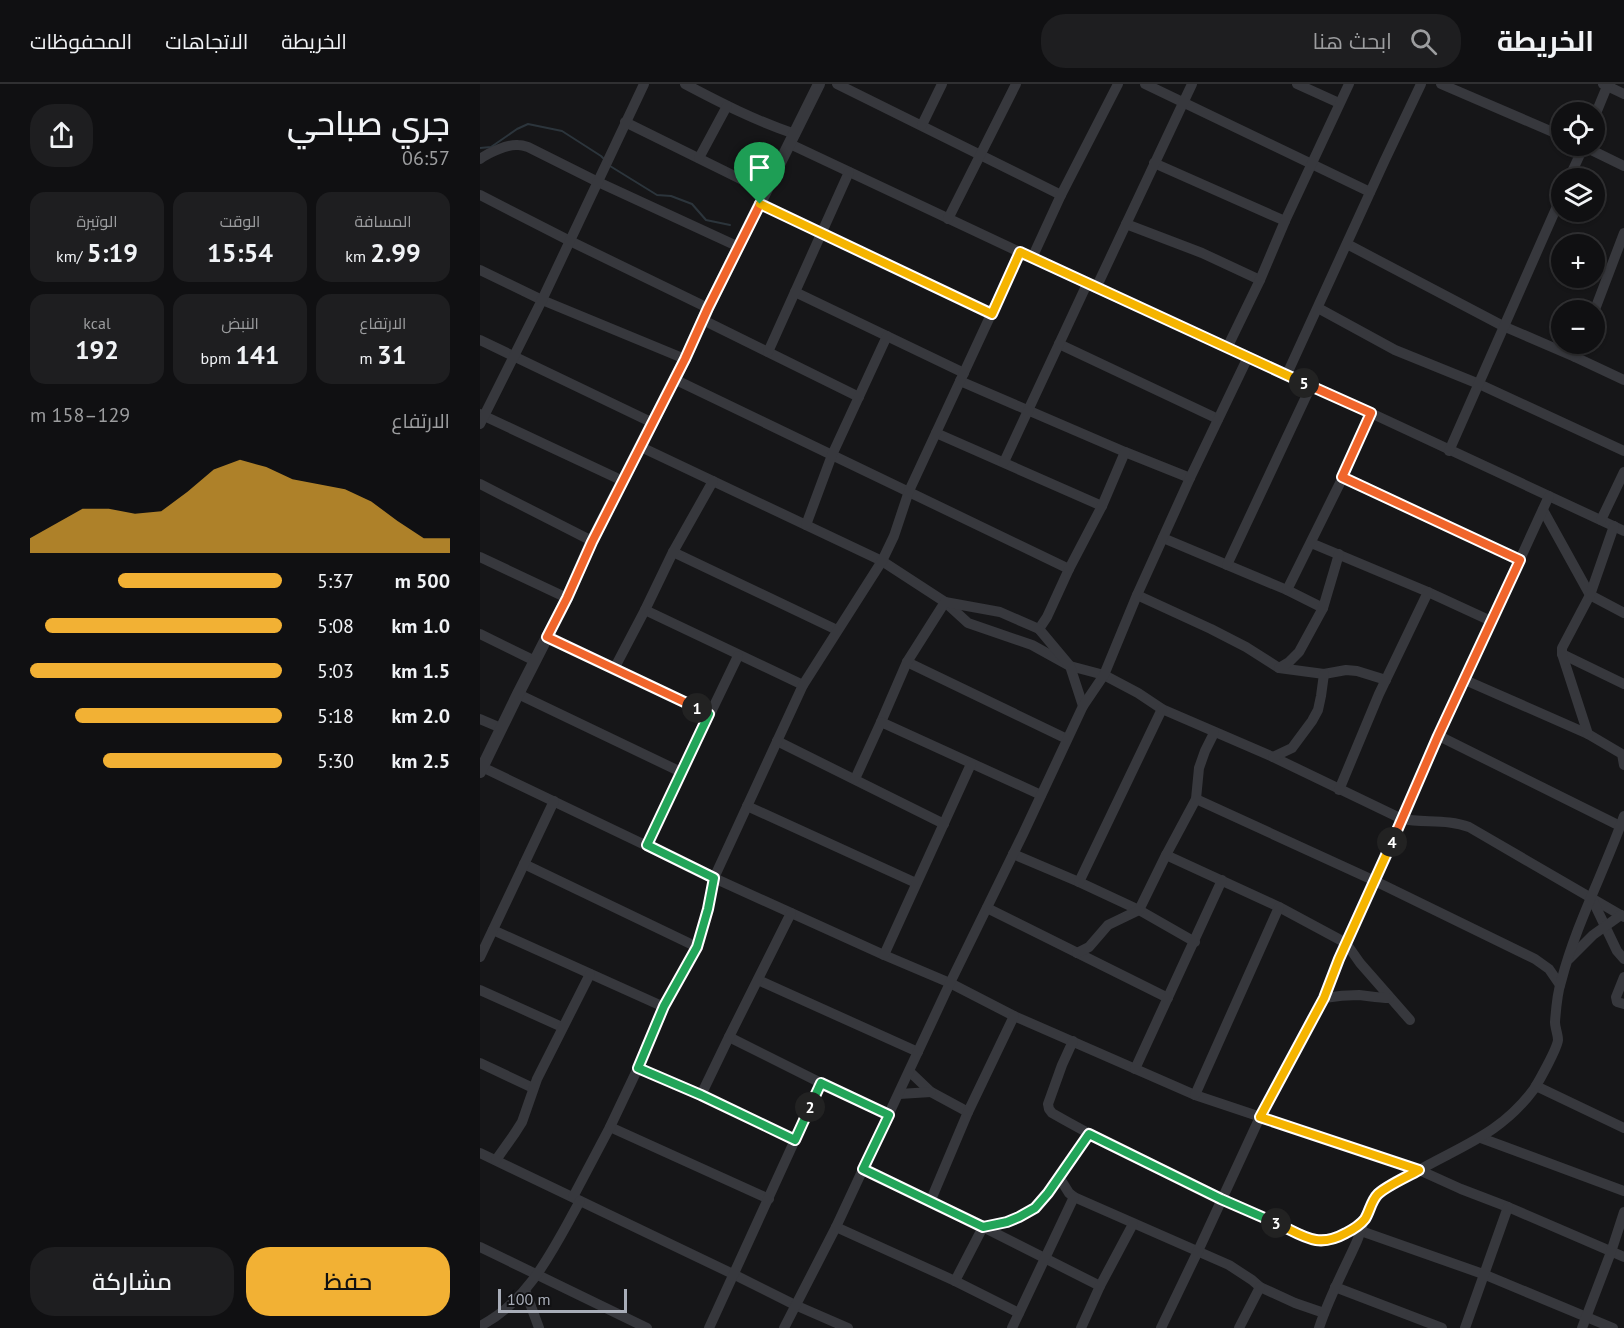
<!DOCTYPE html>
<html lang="ar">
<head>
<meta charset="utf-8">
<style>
	:root { --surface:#101012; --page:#1e1e20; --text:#f1f3f6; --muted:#9c9d9f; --line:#303032; --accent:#f2b134 }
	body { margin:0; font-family:"PT Sans",Cairo,sans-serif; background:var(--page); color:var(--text); direction:rtl; height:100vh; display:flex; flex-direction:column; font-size:22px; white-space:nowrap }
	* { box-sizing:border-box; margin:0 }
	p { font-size:20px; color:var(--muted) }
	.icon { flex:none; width:33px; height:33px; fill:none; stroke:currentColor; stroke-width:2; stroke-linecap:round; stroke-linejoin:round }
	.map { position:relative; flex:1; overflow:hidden; direction:ltr }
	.panel { display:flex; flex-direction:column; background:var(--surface); width:480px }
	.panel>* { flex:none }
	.fabs { position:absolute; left:1071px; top:18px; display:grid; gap:12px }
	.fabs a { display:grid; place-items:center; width:54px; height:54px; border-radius:50%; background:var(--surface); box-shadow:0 2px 4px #0004,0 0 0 2px var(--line); font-size:30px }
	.scale { position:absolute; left:18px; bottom:15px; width:129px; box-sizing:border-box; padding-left:6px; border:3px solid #a8adb8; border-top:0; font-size:16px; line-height:21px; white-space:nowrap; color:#a8adb8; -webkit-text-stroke:4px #111113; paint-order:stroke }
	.pin { position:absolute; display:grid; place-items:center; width:51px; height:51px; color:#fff; margin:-62px -26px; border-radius:50% 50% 50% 0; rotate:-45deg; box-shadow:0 0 6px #0007 }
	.pin .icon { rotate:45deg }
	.km { position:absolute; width:30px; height:30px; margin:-15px; border-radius:50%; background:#222; color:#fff; font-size:16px; line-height:30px; text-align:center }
	.round { display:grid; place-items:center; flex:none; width:63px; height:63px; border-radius:24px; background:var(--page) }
	.summary { display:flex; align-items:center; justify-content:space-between; height:102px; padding:0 30px }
	h1 { font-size:33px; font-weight:600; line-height:45px }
	.stats { display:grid; grid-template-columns:repeat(3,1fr); gap:9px; height:102px; padding:6px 30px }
	.stats div { display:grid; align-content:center; border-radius:15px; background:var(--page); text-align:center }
	.stats b { font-size:26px; font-weight:600 }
	.stats small { font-size:16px; font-weight:400 }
	.stats p { font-size:16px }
	.chart { height:168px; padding:12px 30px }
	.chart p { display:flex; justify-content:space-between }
	.chart svg { width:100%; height:108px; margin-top:6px; fill:var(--accent); opacity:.7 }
	.button { display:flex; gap:12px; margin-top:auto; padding:12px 30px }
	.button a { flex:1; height:69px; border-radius:24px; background:var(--accent); color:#111; font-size:24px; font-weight:600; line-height:69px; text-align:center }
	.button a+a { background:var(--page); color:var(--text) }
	ul { padding:0 30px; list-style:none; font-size:20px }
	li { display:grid; grid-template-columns:96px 72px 1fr; align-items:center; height:45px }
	li i { height:15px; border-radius:8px; background:var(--accent) }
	header { display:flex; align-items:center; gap:36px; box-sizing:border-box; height:84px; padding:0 30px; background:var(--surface); border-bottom:2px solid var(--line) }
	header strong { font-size:28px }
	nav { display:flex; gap:33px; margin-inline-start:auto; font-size:21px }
	.search { width:420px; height:54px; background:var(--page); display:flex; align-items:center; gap:15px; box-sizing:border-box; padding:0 21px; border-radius:24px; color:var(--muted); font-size:22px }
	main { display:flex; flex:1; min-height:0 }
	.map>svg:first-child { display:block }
</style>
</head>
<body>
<header>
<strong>الخريطة</strong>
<div class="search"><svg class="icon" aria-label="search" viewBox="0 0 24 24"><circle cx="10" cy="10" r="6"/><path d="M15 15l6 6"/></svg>ابحث هنا</div>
<nav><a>الخريطة</a><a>الاتجاهات</a><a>المحفوظات</a></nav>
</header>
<main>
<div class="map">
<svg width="1144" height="1244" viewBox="0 0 1144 1244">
	<rect width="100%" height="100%" fill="#161618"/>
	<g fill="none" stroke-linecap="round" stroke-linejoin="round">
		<g stroke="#2c353c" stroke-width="2">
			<polyline points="0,64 11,63 37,45 48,40 82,47 121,72 124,75"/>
			<polyline points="130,82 177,111 191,112 212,120 226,136 250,141"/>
		</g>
		<g stroke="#37383d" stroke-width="10">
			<path d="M205,0C241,19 276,37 315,50"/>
			<polyline points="357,0 581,111"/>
			<polyline points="665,0 890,108"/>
			<polyline points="817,0 859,19"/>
			<polyline points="961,0 1082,52"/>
			<polyline points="1123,0 1144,10"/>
			<polyline points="1114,34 1128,0"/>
			<polyline points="145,38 285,107"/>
			<polyline points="442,41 462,0"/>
			<polyline points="310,60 616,204 807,290 1144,447"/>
			<polyline points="1103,62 1144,82"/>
			<polyline points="219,74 247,22"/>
			<path d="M0,75C8,69 28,60 38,61C42,61 45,62 48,63L118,98L259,163"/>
			<polyline points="674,79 805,137"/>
			<polyline points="1089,94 1104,62"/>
			<polyline points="0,111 90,157 228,224"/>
			<polyline points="280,120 511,230"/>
			<polyline points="468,135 536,0"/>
			<polyline points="646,140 722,169 780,196"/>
			<polyline points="867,160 1023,242 1095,273 1144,296"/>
			<polyline points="552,174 581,111 638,0"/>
			<polyline points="0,186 62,216 205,275"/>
			<polyline points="616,204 712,0"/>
			<polyline points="315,208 484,289"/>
			<polyline points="838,224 915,266 999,300 1144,367"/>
			<polyline points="1114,228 1144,149"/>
			<polyline points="223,236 379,313"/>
			<polyline points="0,256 173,339"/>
			<polyline points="579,260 738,335"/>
			<polyline points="747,264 780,196 805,137 869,0"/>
			<polyline points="288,268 369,88"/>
			<polyline points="1095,273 1101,260"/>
			<polyline points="807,290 904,78 941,0"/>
			<polyline points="194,295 589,485"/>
			<polyline points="480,297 645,368 710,394"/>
			<polyline points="0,330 143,397"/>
			<polyline points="0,340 62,216 164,0"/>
			<polyline points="456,349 622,422"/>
			<path d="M161,363L402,477L465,518L488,539L552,561L590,582L624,591L658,609L682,625L793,673L922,735C944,739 968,735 989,743L1144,833"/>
			<polyline points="969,367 1082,111"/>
			<polyline points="524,378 607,200"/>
			<polyline points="863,393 1040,476"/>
			<polyline points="0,400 112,457"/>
			<polyline points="1063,426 1110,511 1144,529"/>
			<polyline points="1121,436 1144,388"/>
			<polyline points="326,441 352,371 407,252"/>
			<polyline points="683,454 807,506 843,524"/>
			<polyline points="831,459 948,508 1011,537"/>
			<polyline points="193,468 357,546"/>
			<polyline points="0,473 87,514"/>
			<polyline points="747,481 831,302"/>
			<polyline points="807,506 863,393 891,329"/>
			<polyline points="657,511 731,545 766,563 799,584 844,590 866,586 877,587 906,596"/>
			<polyline points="165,526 323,601"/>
			<polyline points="559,545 567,533 589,485 622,422 645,368"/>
			<polyline points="0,550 55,577"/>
			<polyline points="67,553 229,630"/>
			<polyline points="1082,570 1144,600"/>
			<polyline points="427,578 587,655"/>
			<polyline points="799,584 809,578 819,568 843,524 859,470"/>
			<polyline points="134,585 165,526 193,468 233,397"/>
			<polyline points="985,596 1108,650 1142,670 1144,681"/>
			<polyline points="38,610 201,688"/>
			<polyline points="0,635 21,644"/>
			<polyline points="401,638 427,578 465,518 520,528 559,545 590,582 603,622"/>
			<polyline points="1108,650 1082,570 1082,564 1110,511 1134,442"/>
			<polyline points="959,652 1140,742"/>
			<polyline points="297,657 464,740"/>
			<polyline points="793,673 812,664 832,637 838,626 841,612 844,590"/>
			<polyline points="2,683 234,794 404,871 470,899 534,932 715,1011 939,1086 981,1105 1028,1123 1144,1173"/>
			<polyline points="375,695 401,638 561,711"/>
			<polyline points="859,706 899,610 948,508"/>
			<polyline points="716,715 895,797 1055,875 1069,885 1080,901"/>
			<polyline points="267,722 436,799"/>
			<polyline points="167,761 258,572"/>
			<polyline points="533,770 599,798 659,826 715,858"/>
			<polyline points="686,771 799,823 866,859 880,879 930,936"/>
			<polyline points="44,780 217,863"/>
			<polyline points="599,798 682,625"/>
			<polyline points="1112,815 1137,867 1144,875"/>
			<polyline points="507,824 688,914"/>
			<polyline points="13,846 184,923"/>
			<polyline points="597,869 609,863 628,841 659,826 686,771 716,715 719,684 725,667 734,649"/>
			<polyline points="404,871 491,680"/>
			<polyline points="0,873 74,717"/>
			<polyline points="1089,875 1113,851 1141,831"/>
			<polyline points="1144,893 1136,913 1137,918 1144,920"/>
			<polyline points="278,896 438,968"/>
			<polyline points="0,906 82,943"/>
			<path d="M844,914C856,912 867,911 879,911C889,912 899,914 909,914"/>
			<polyline points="249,953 341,999 409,1031"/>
			<path d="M593,957L582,981L568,1020L569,1025L572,1029C656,1077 745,1117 834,1156C853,1161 869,1148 884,1136"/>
			<polyline points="0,979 53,1004"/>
			<polyline points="158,984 221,1011 315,1056"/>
			<polyline points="655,985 742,796"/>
			<polyline points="430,988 451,1008 488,1028"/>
			<polyline points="1056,1002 1144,1044"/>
			<polyline points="419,1010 451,1008"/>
			<polyline points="221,1011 249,953 311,829"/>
			<polyline points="715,1011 799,823"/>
			<polyline points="130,1043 289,1115"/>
			<polyline points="1001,1054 1144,1107"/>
			<polyline points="0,1069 255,1191 315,1221 368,1244"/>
			<polyline points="16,1076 35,1049 42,1038 57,995 110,890"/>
			<polyline points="383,1085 503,1143 620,1202"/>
			<polyline points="579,1093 589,1109 594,1113 749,1181 772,1196 780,1203 815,1219 844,1229"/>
			<polyline points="93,1113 130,1043 158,984 184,923 217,863 228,825 234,794 323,601 402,477 414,452 429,407 540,168"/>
			<polyline points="450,1118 488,1028 534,932"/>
			<polyline points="356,1143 475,1197 539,1229"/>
			<polyline points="881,1147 1003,1190 1133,1244"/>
			<polyline points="0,1163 167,1244"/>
			<path d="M475,1197L503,1143C515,1140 528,1139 540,1133C568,1119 591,1076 609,1050"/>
			<polyline points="855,1203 962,1244"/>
			<polyline points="45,1206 59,1244"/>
			<path d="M0,1242C50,1217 74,1163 100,1117"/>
			<polyline points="229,1244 341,999"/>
			<polyline points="304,1244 356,1143 470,899 543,750 603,622 624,591 657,511 710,394 768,273"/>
			<polyline points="532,1244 594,1113"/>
			<polyline points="601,1244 620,1202 653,1140"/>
			<polyline points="681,1244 718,1167 780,1033 844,914 859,875 959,652 1069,412"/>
			<polyline points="759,1244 780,1203"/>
			<path d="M839,1244C849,1213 864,1186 877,1157C883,1142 886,1123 898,1111C906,1102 921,1096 932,1090C980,1062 1020,1051 1054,1005C1059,997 1077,965 1078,956C1078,950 1075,944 1075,938C1076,925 1077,910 1081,898C1096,840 1124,788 1144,732"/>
			<polyline points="985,1244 1028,1123"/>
			<polyline points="1102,1244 1131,1168 1144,1128"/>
		</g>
		<polyline stroke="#37383d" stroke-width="12" points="0,688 38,610 87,514 112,457 205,275 228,224 339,0"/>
	</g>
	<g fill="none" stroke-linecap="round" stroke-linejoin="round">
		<defs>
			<polyline id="split-1" points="217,624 67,553 87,514 112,458 205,275 228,224 280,120"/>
			<polyline id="split-2" points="217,624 229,630 167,761 234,794 228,825 217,863 184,922 158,984 221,1011 315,1056 330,1023"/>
			<polyline id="split-3" points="330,1023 341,999 409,1031 383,1085 503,1143 527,1138 539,1133 555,1124 568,1109 609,1050 741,1115 796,1139"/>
			<path id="split-4" d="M796,1139C824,1152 837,1165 866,1149C872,1146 881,1140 885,1135C890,1127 891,1117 898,1110C908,1101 927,1093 939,1086L780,1033L844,914L859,875L912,758"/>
			<polyline id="split-5" points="824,299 891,329 862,393 1040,476 958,652 912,758"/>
			<polyline id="split-6" points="280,120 512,230 540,168 824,299"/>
		</defs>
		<use href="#split-1" stroke="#fff" stroke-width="12"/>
		<use href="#split-2" stroke="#fff" stroke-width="12"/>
		<use href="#split-3" stroke="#fff" stroke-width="12"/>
		<use href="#split-4" stroke="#fff" stroke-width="12"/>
		<use href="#split-5" stroke="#fff" stroke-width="12"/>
		<use href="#split-6" stroke="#fff" stroke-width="12"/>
		<use href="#split-1" stroke="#f0652b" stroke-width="8"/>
		<use href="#split-2" stroke="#22a559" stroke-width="8"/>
		<use href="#split-3" stroke="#22a559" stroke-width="8"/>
		<use href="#split-4" stroke="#f5b400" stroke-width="8"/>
		<use href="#split-5" stroke="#f0652b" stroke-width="8"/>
		<use href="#split-6" stroke="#f5b400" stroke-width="8"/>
	</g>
</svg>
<div class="fabs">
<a><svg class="icon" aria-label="locate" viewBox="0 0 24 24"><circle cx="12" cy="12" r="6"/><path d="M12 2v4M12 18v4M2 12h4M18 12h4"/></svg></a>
<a><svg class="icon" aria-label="layers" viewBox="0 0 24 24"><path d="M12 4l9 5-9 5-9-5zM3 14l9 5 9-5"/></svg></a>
<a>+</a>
<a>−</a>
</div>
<div class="scale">100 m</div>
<div class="pin" style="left:280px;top:120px;background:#1e9e55"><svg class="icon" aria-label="arrive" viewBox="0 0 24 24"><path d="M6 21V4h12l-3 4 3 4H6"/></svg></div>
<b class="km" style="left:217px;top:624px">1</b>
<b class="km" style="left:330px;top:1023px">2</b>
<b class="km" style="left:796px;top:1139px">3</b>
<b class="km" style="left:912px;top:758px">4</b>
<b class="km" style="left:824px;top:299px">5</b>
</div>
<section class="panel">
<div class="summary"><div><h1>جري صباحي</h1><p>06:57</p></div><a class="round"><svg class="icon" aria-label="share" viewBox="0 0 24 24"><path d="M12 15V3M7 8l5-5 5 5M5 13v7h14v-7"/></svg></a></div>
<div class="stats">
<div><p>المسافة</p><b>2.99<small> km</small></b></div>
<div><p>الوقت</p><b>15:54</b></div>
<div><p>الوتيرة</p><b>5:19<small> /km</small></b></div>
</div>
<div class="stats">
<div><p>الارتفاع</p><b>31<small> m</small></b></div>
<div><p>النبض</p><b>141<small> bpm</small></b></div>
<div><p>kcal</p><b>192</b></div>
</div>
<div class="chart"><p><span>الارتفاع</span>129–158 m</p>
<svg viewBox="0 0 160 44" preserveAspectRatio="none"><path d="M0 44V38L10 32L20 26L30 26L40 28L50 27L60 19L70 10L80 6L90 9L100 14L110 16L120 18L130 23L140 31L150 38L160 38V44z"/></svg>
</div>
<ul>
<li><b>500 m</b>5:37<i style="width:65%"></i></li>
<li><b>1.0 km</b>5:08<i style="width:94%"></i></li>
<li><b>1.5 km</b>5:03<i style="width:100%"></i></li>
<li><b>2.0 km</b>5:18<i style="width:82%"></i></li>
<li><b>2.5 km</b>5:30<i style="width:71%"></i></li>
</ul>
<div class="button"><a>حفظ</a><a>مشاركة</a></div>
</section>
</main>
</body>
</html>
